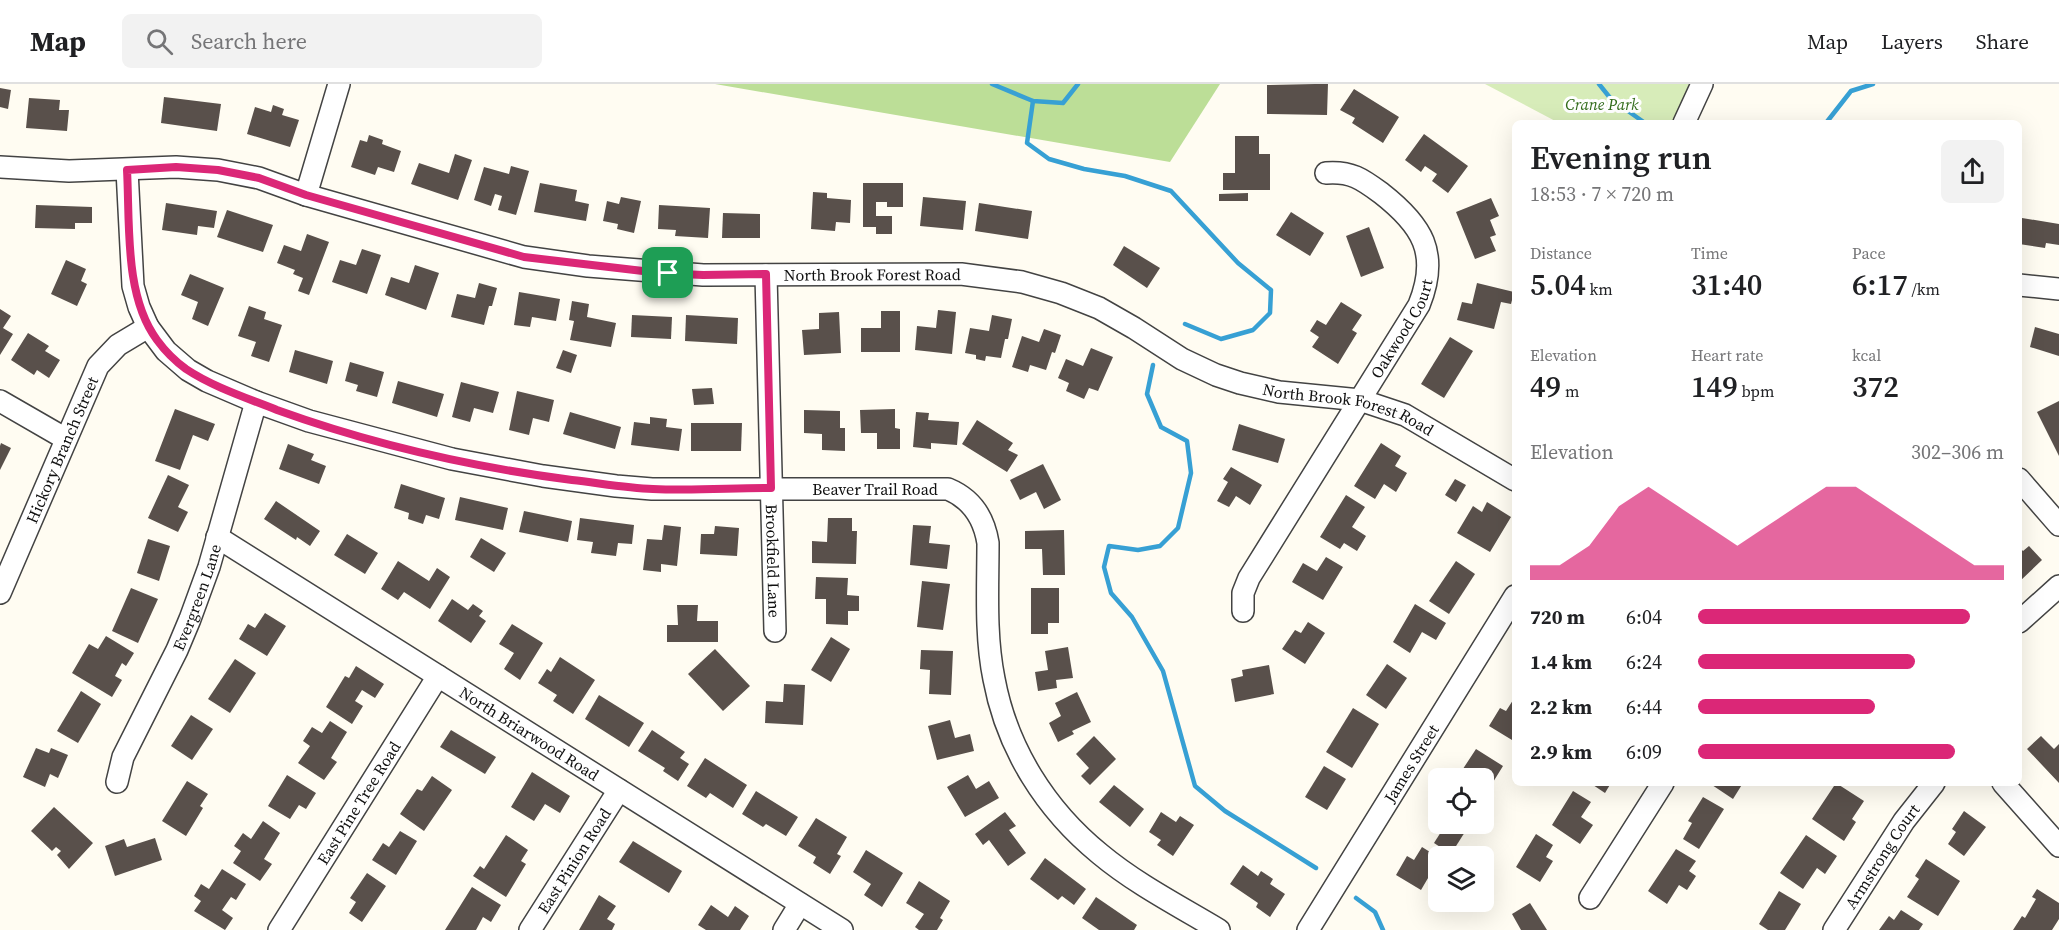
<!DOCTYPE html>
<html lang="en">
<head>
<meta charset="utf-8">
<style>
	:root { --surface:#fff; --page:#f2f2f2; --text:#202124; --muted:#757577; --line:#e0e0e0; --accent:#db2777 }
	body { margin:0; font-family:"Source Serif 4",serif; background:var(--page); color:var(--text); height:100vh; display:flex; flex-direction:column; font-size:22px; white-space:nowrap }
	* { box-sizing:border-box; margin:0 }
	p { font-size:20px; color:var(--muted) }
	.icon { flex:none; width:33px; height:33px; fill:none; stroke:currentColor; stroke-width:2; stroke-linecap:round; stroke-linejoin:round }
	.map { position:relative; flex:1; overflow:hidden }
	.side { position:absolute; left:1512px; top:36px; width:510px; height:666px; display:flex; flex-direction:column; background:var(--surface); border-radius:9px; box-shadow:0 6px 24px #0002 }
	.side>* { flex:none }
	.buttons { position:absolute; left:1428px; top:684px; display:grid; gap:12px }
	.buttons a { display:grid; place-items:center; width:66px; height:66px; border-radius:9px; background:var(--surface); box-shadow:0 6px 24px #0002; font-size:30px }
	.pin { position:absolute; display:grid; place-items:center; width:51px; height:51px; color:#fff; margin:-26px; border-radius:12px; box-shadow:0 3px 9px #0006 }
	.round { display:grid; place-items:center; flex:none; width:63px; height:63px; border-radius:9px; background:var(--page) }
	.summary { display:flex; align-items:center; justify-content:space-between; height:102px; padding:0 18px }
	h1 { font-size:33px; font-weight:600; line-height:45px }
	.figures { display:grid; grid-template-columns:repeat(3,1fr); gap:9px; height:102px; padding:6px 18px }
	.figures div { display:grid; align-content:center }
	.figures b { font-size:30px; font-weight:600 }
	.figures small { font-size:16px; font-weight:400 }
	.figures p { font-size:16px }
	.chart { height:168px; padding:12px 18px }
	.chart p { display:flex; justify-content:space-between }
	.chart svg { width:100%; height:108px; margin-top:6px; fill:var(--accent); opacity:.7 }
	ul { padding:0 18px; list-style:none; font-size:20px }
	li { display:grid; grid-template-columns:96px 72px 1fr; align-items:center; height:45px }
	li i { height:15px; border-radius:8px; background:var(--accent) }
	header { display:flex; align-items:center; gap:36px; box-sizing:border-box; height:84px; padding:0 30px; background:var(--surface); border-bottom:2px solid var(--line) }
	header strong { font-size:28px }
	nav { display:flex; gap:33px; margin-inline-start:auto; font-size:21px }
	.search { width:420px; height:54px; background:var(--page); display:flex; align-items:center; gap:15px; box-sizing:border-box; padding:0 21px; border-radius:9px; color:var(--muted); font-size:22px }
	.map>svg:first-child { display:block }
</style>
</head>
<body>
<header>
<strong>Map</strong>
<div class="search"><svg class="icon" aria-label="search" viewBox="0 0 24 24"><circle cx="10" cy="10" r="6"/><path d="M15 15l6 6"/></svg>Search here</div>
<nav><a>Map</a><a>Layers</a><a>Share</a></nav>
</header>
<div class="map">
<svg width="2059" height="846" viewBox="0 0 2059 846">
	<rect width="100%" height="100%" fill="#fffcf2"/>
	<polygon fill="#d7ecb9" points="1485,0 1689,0 1673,39 1559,39"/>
	<polygon fill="#bcde97" points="715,0 1220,0 1170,78"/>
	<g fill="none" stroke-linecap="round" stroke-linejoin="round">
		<g stroke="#37a0d4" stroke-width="4.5">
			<polyline points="992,0 1033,17 1063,19 1078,0"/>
			<polyline points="1599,0 1611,15 1645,39"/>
			<polyline points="1033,17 1027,59 1049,75 1084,85 1125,92 1171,107 1238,179 1271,206 1270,229 1253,246 1221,255 1185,240"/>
			<polyline points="1826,39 1851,7 1873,0"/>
			<polyline points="1153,281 1147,310 1161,343 1187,357 1191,389 1178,444 1160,462 1138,466 1109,462 1104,483 1111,509 1132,533 1163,587 1195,702 1225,727 1316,784"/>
			<polyline points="1356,814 1375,828 1383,846"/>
		</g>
	</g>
	<g fill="#59504b">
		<polygon points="1315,0 1328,0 1327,31 1267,30 1267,1"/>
		<polygon points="0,4 11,6 8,25 0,23"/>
		<polygon points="1354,5 1399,33 1383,59 1352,39 1355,34 1340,26"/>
		<polygon points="164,13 221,20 217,47 161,39"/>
		<polygon points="29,14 60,16 59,26 69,26 67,47 26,44"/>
		<polygon points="273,21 284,25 282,31 299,36 290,63 247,50 255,23 271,28"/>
		<polygon points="1424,50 1468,82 1448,109 1432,97 1437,90 1425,82 1421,88 1405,76"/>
		<polygon points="369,51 383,56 382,60 401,67 394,88 378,83 375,91 351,83 360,56 367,58"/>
		<polygon points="1235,52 1259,52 1259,70 1270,70 1270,106 1223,106 1223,89 1235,89"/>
		<polygon points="455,70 472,76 458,116 411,100 419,79 449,89"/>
		<polygon points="511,82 529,87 516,131 498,126 502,112 495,110 491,122 474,116 484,83 509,90"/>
		<polygon points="540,99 577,106 575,117 589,120 586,137 534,128"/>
		<polygon points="863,99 903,99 903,123 887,123 887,118 876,118 876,132 892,132 892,150 876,150 876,143 863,143"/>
		<polygon points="813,108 827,109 827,114 851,116 850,139 836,138 835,147 811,145"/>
		<polygon points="1248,109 1248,117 1219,117 1219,110"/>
		<polygon points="621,113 641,117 634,149 617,145 618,140 603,137 607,117 619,120"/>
		<polygon points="923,113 966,117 963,146 920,142"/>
		<polygon points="1491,114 1499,132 1490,136 1496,151 1490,153 1496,167 1475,175 1456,128"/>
		<polygon points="166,119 217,127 214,144 198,142 197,151 162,146"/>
		<polygon points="979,119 1032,127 1028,155 975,147"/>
		<polygon points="36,121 92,123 92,139 75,139 75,145 35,144"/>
		<polygon points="659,121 710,124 708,154 675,152 676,146 658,145"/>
		<polygon points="227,126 273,141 263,168 217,153"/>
		<polygon points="1291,128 1324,149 1310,172 1276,151"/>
		<polygon points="723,129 760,130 760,154 722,154"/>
		<polygon points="2022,134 2059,140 2059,161 2046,159 2045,164 2019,160"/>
		<polygon points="1369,143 1384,184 1361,193 1346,152"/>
		<polygon points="307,150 329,158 309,211 298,207 303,194 293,190 295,186 277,179 284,161 301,167"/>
		<polygon points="1124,162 1160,184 1147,204 1113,181"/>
		<polygon points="362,165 381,171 367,210 332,198 340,176 356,181"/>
		<polygon points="66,176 86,185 81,197 87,200 77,222 51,210"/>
		<polygon points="415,181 439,189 426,226 385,211 391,193 409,199"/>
		<polygon points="190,190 224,204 208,242 192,235 198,218 181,211"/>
		<polygon points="479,199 497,204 492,222 489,222 484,241 451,233 457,210 475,214"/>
		<polygon points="1477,199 1514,208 1511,220 1501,218 1494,245 1457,236 1462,218 1472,220"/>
		<polygon points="519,208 560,215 556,237 532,233 530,243 514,241"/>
		<polygon points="572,217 589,220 587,233 616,239 611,263 570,256 574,237 569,236"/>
		<polygon points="1341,218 1362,231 1352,246 1357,249 1338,280 1312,263 1319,253 1310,247 1317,236 1326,241"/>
		<polygon points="249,222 266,228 264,235 282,241 269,278 251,272 256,258 238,252"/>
		<polygon points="0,225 11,232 3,244 13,250 0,271"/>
		<polygon points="938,226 956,228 952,270 915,266 917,242 936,244"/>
		<polygon points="881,227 900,227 900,268 861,268 861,244 881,244"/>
		<polygon points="839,228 841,269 804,271 802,246 819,245 819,229"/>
		<polygon points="632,231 672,233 671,255 631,253"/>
		<polygon points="686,231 738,234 737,260 685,257"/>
		<polygon points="992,231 1012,235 1008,255 1005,255 1001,274 986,272 985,277 976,275 976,271 965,269 970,244 989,247"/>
		<polygon points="2035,243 2059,250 2059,272 2030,263"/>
		<polygon points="1044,245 1061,251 1055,269 1052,268 1046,286 1030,281 1028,288 1012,283 1022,252 1039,258"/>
		<polygon points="28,249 49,262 45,267 60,276 49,294 37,286 34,291 11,276"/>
		<polygon points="1450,253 1473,267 1444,314 1421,300"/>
		<polygon points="1091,264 1113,273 1098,307 1089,304 1084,315 1066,307 1069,299 1058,294 1066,275 1083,282"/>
		<polygon points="295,266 333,277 327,300 289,288"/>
		<polygon points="563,266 577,271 571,289 556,284"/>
		<polygon points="350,278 384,288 377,313 356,307 358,301 345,297"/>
		<polygon points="398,297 444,310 437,333 392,319"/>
		<polygon points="461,298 499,308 493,329 474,324 470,338 452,333"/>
		<polygon points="712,304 714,320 694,321 692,305"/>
		<polygon points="517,307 554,316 549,338 533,334 529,351 509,346"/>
		<polygon points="2059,317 2059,372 2037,328"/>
		<polygon points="175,325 215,340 208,357 193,351 180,386 155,377"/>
		<polygon points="895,325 895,344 900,345 900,365 877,365 877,349 861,349 860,326"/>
		<polygon points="804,326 840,327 840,344 845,344 845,367 822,366 822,350 804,349"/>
		<polygon points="570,328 621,343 615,365 563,350"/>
		<polygon points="916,328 929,329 928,336 959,338 957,361 931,359 931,365 913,363"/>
		<polygon points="650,333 667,335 666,343 682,345 679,367 631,361 634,338 650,340"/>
		<polygon points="977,336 1013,359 1008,366 1018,371 1007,388 962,360"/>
		<polygon points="691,339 742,339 741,367 691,367"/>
		<polygon points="1239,340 1285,355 1278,379 1232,366"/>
		<polygon points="1,359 11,364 0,386 0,362"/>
		<polygon points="1381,359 1401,372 1395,382 1407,389 1396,408 1384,400 1375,415 1354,402"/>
		<polygon points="288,360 314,370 311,376 326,382 319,400 279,385"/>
		<polygon points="1043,380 1061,416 1044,425 1036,408 1020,416 1010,396"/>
		<polygon points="1231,383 1262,401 1250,421 1236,412 1229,423 1217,417 1228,398 1223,395"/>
		<polygon points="168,391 189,401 178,423 188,428 178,448 148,434"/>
		<polygon points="1455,395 1466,401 1456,418 1445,411"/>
		<polygon points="401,400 445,414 439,435 426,431 423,440 408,435 409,429 394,424"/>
		<polygon points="1346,411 1365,423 1352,443 1366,452 1357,467 1344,459 1340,465 1320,453"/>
		<polygon points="460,413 508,424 503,446 455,436"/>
		<polygon points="276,417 320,447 310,462 297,453 296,456 264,435"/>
		<polygon points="1487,418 1511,433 1490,468 1457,449 1473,422 1482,428"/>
		<polygon points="524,427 572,437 568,458 519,448"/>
		<polygon points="580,434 634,441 632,460 618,459 616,472 591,469 593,458 577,456"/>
		<polygon points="828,434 852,434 852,447 857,447 856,480 812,479 812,457 827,458"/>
		<polygon points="664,441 681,443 677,482 661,480 661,488 643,486 647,455 662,456"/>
		<polygon points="913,441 931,442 929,459 950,461 947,485 910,481"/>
		<polygon points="715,442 739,444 737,472 700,470 701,450 714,450"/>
		<polygon points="1064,446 1065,491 1043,491 1042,465 1025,465 1025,447"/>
		<polygon points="347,450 378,469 365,490 334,471"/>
		<polygon points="481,454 506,469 494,488 470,473"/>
		<polygon points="148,455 170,462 159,497 137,489"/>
		<polygon points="2029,462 2042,476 2019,498 2019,463 2023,467"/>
		<polygon points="1326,473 1343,483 1323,516 1292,498 1303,479 1317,487"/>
		<polygon points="398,477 429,497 437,484 450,493 430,525 404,508 398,516 381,505"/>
		<polygon points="1456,477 1475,490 1449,530 1429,517"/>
		<polygon points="816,493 848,494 847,511 859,512 859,527 848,527 848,541 826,540 826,515 815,515"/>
		<polygon points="922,497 950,500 943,546 917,543"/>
		<polygon points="131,504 158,515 138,559 112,547"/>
		<polygon points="1031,504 1059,504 1059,539 1048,539 1048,550 1031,550"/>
		<polygon points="452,515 468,526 473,520 483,527 479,532 486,537 471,559 438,537"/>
		<polygon points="1415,520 1446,539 1436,556 1422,548 1410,569 1393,558"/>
		<polygon points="677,521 698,521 697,537 718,537 718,558 667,558 667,541 678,541"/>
		<polygon points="265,529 286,542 267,572 239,555 248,540 255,544"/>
		<polygon points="1308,538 1325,549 1305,580 1282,565 1295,546 1301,549"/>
		<polygon points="512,540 543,559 520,596 504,585 514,569 499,560"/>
		<polygon points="106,552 134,569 126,582 122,579 115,592 122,596 112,613 72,589 89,560 98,565"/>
		<polygon points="831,553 850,565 831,598 811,586"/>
		<polygon points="1068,563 1073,594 1056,596 1057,604 1038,607 1035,588 1048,586 1045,567"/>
		<polygon points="715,565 750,602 723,627 688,590"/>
		<polygon points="921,566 953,567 951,611 929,610 930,586 920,585"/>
		<polygon points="560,573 595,596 573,630 553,617 557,611 538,599 547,585 551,588"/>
		<polygon points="235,575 256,589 230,629 208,615"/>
		<polygon points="1387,580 1407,594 1386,625 1366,611"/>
		<polygon points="1269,581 1274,610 1235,618 1231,595 1243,592 1242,586"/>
		<polygon points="356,582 384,600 375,614 362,606 355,617 363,622 352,640 326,623 345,592 349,594"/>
		<polygon points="784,600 805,601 803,641 765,639 766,617 783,618"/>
		<polygon points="81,607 101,620 78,659 57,647"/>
		<polygon points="1077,608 1091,638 1072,647 1074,650 1058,658 1049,639 1061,632 1055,619"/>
		<polygon points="599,611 644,639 629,663 585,635"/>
		<polygon points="1515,613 1515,652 1512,656 1489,642 1500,624 1506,627"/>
		<polygon points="1353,624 1379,640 1352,684 1326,668"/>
		<polygon points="191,631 213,645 192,676 171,662"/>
		<polygon points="950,636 955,654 970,650 974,667 937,676 928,642"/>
		<polygon points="330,637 347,648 331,674 337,678 324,696 298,679 310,662 303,657 312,643 322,649"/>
		<polygon points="451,646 496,673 485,690 440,663"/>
		<polygon points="652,646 685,668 680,674 689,680 678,697 663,687 665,684 638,667"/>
		<polygon points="1094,652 1116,675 1090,701 1081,692 1089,684 1076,670"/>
		<polygon points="2041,652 2054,665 2059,660 2059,699 2027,665"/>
		<polygon points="36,664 49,669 51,664 68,671 58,694 50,690 45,703 23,693"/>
		<polygon points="1476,665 1503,682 1490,703 1487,701 1484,707 1484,694 1457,694"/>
		<polygon points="705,674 747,701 733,724 710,709 706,714 687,702"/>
		<polygon points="1324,682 1346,695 1327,726 1305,713"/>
		<polygon points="532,688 570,712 560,729 545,720 534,737 511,723"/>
		<polygon points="287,691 316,709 306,725 299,721 290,735 268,722"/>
		<polygon points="968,691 976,705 989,697 999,714 965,733 947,703"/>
		<polygon points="432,692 452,706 424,747 400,730 417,705 422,707"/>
		<polygon points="187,697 208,710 200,722 203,724 186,752 162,737"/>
		<polygon points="1590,699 1611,699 1605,709"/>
		<polygon points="1713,699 1743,699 1733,715 1712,701"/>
		<polygon points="1836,699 1864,717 1852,735 1856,738 1844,757 1812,735"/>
		<polygon points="1114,701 1144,725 1130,743 1099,718"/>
		<polygon points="756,707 798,733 786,752 766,740 763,743 742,730"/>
		<polygon points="1573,707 1591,718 1581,733 1593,741 1580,760 1552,741"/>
		<polygon points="1703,713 1724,725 1699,765 1683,755 1692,739 1688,737"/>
		<polygon points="54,723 93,759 69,785 57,771 61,767 56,763 52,767 31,747"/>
		<polygon points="1964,727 1986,743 1964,772 1948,760 1956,748 1952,745"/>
		<polygon points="1005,728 1016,742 1009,746 1026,769 1008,782 989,756 983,761 975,750"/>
		<polygon points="1161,728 1176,738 1180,732 1194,741 1173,772 1157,761 1161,756 1149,748"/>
		<polygon points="816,734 847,753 837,770 841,772 830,790 813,779 816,773 798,762"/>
		<polygon points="263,737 280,749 264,775 272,780 260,797 233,779 241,767 234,762 243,749 251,755"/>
		<polygon points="1446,740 1470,740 1451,770 1434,759"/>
		<polygon points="400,747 417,757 396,791 372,776 383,759 389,763"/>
		<polygon points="1536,750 1553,761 1546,773 1553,777 1540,798 1516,783"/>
		<polygon points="506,751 528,766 521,777 526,780 506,813 473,792 480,782 484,785"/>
		<polygon points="1806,751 1837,772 1825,790 1817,784 1803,805 1780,789"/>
		<polygon points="155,754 162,776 115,792 105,762 124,755 127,763"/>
		<polygon points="633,757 682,787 669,809 619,778"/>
		<polygon points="1422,763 1438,773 1438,777 1421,806 1396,791 1407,772 1414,776"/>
		<polygon points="1676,765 1696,777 1689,787 1696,792 1687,806 1679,801 1667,820 1648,807"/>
		<polygon points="866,766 903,789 882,823 864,811 871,800 853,788"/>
		<polygon points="1045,774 1086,805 1074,821 1062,812 1058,816 1030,795"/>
		<polygon points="1926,775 1960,797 1938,832 1907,813 1919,795 1915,792"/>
		<polygon points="1243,781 1258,792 1261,787 1273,795 1270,800 1285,810 1270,833 1256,823 1258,819 1230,800"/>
		<polygon points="222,785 246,800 236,816 231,813 222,826 233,834 225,846 194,827 201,817 194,812 201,800 209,805"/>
		<polygon points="367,789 386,802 362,838 349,829 356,818 350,814"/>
		<polygon points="919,797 950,817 940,834 943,836 937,846 919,846 915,843 924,830 906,819"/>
		<polygon points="472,803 501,821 491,838 483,833 476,846 445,846"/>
		<polygon points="2037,805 2059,819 2059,835 2052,846 2013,846 2022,832 2025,834 2036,815 2032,813"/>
		<polygon points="1779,807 1801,820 1785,846 1768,846 1759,840"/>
		<polygon points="599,811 616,822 607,835 615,840 612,846 579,846"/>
		<polygon points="1096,813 1137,841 1134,846 1099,846 1082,834"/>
		<polygon points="1530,819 1547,846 1521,846 1512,830"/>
		<polygon points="711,821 728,833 735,822 749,832 740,846 706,846 698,841"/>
		<polygon points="1901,826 1923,840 1919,846 1879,846 1889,832 1894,836"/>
	</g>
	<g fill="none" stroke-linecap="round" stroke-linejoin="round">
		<defs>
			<g id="minor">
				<polyline points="1684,39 1702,0"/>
				<path id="s1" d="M0,83L69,87L176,83L218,86L259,94L306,111L524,173L588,182L703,191L961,190L1022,198L1061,209L1099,224L1134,244L1182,275L1216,291L1240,299L1279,308L1360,316L1405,331L1515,396"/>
				<path id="s2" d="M127,86L133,202L139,223L148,243L166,267L188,286L207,297L256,318L309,337L452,375L543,392L616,402L652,405H948C972,415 984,434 988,459C988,504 985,551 994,595C1007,665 1046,726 1100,770C1136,800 1179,822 1219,846"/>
				<polyline points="306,111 339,0"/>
				<path id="s3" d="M766,191L775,547"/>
				<polyline points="2019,201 2059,205"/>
				<polyline points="0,317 66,355"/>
				<polyline points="2019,395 2059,441"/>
				<path id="s4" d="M217,453L842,846"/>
				<path id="s5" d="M0,509L98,282L118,261L148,243"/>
				<path id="s6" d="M1243,527V509L1249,494L1419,221C1440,169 1422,141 1381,109C1362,95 1351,87 1326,89"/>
				<polyline points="2019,538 2059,502"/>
				<path id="s7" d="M117,698L123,673L177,566L190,535L209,483L256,318"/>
				<polyline points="2003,699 2059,762"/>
				<polyline points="1590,814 1663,699"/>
				<path id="s8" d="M279,846L438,592"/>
				<path id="s9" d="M530,846L619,706"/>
				<polyline points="784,846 800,820"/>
				<path id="s10" d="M1308,846L1515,512"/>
				<path id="s11" d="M1834,846L1904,737L1934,699"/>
			</g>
		</defs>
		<use href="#minor" stroke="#434343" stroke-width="24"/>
		<use href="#minor" stroke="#fff" stroke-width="21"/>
	</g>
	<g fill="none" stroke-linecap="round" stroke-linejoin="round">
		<defs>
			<path id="route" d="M176,83L218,86L259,94L306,111L524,173L660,189L703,191L766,190L771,404C731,404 692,407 653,405C626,404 599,399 572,396C472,383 371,360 277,326C247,314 213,303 186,285C175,277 165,267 157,256C124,212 130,139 127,86Z"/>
		</defs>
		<use href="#route" stroke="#fff" stroke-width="12"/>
		<use href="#route" stroke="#db2777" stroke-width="8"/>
	</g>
	<g text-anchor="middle" stroke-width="6" stroke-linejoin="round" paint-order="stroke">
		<g font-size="16" font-style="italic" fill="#326c1b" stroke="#fff">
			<text x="1602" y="26">Crane Park</text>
		</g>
		<g font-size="16" fill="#101010" stroke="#fff">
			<text dy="6" stroke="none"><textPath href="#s1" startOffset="886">North Brook Forest Road</textPath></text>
			<text dy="6" stroke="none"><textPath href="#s6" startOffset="327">Oakwood Court</textPath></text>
			<text dy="6" stroke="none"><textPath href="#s1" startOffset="1390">North Brook Forest Road</textPath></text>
			<text dy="6" stroke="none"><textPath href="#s5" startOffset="156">Hickory Branch Street</textPath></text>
			<text dy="6" stroke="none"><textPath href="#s2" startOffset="924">Beaver Trail Road</textPath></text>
			<text dy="6" stroke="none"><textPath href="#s3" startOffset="286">Brookfield Lane</textPath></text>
			<text dy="6" stroke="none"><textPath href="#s7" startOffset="202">Evergreen Lane</textPath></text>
			<text dy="6" stroke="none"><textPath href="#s4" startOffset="369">North Briarwood Road</textPath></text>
			<text dy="6" stroke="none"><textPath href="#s10" startOffset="196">James Street</textPath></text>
			<text dy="6" stroke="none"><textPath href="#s8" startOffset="150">East Pine Tree Road</textPath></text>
			<text dy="6" stroke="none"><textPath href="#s11" startOffset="88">Armstrong Court</textPath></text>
			<text dy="6" stroke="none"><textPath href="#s9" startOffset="82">East Pinion Road</textPath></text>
		</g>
	</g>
</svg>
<div class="buttons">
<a><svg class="icon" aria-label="locate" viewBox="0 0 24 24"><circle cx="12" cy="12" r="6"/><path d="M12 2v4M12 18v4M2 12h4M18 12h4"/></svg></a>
<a><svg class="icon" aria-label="layers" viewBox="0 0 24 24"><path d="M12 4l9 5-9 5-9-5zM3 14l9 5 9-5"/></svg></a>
</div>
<div class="pin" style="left:668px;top:189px;background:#1e9e55"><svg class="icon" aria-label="arrive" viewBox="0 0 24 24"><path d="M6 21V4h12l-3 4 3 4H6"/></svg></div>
<section class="side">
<div class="summary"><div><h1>Evening run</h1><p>18:53 · 7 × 720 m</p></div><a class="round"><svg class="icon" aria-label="share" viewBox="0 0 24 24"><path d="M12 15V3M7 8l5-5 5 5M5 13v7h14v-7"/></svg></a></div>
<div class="figures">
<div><p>Distance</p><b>5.04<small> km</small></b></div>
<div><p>Time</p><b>31:40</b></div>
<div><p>Pace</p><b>6:17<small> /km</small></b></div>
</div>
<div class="figures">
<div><p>Elevation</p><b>49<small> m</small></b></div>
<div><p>Heart rate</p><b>149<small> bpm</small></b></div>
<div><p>kcal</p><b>372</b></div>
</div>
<div class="chart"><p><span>Elevation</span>302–306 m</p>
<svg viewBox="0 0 160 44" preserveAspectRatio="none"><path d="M0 44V38L10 38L20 30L30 14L40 6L50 14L60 22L70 30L80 22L90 14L100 6L110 6L120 14L130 22L140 30L150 38L160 38V44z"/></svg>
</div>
<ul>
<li><b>720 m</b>6:04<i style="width:89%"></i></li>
<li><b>1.4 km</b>6:24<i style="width:71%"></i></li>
<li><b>2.2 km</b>6:44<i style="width:58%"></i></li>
<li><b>2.9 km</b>6:09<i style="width:84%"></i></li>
</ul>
</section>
</div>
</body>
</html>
